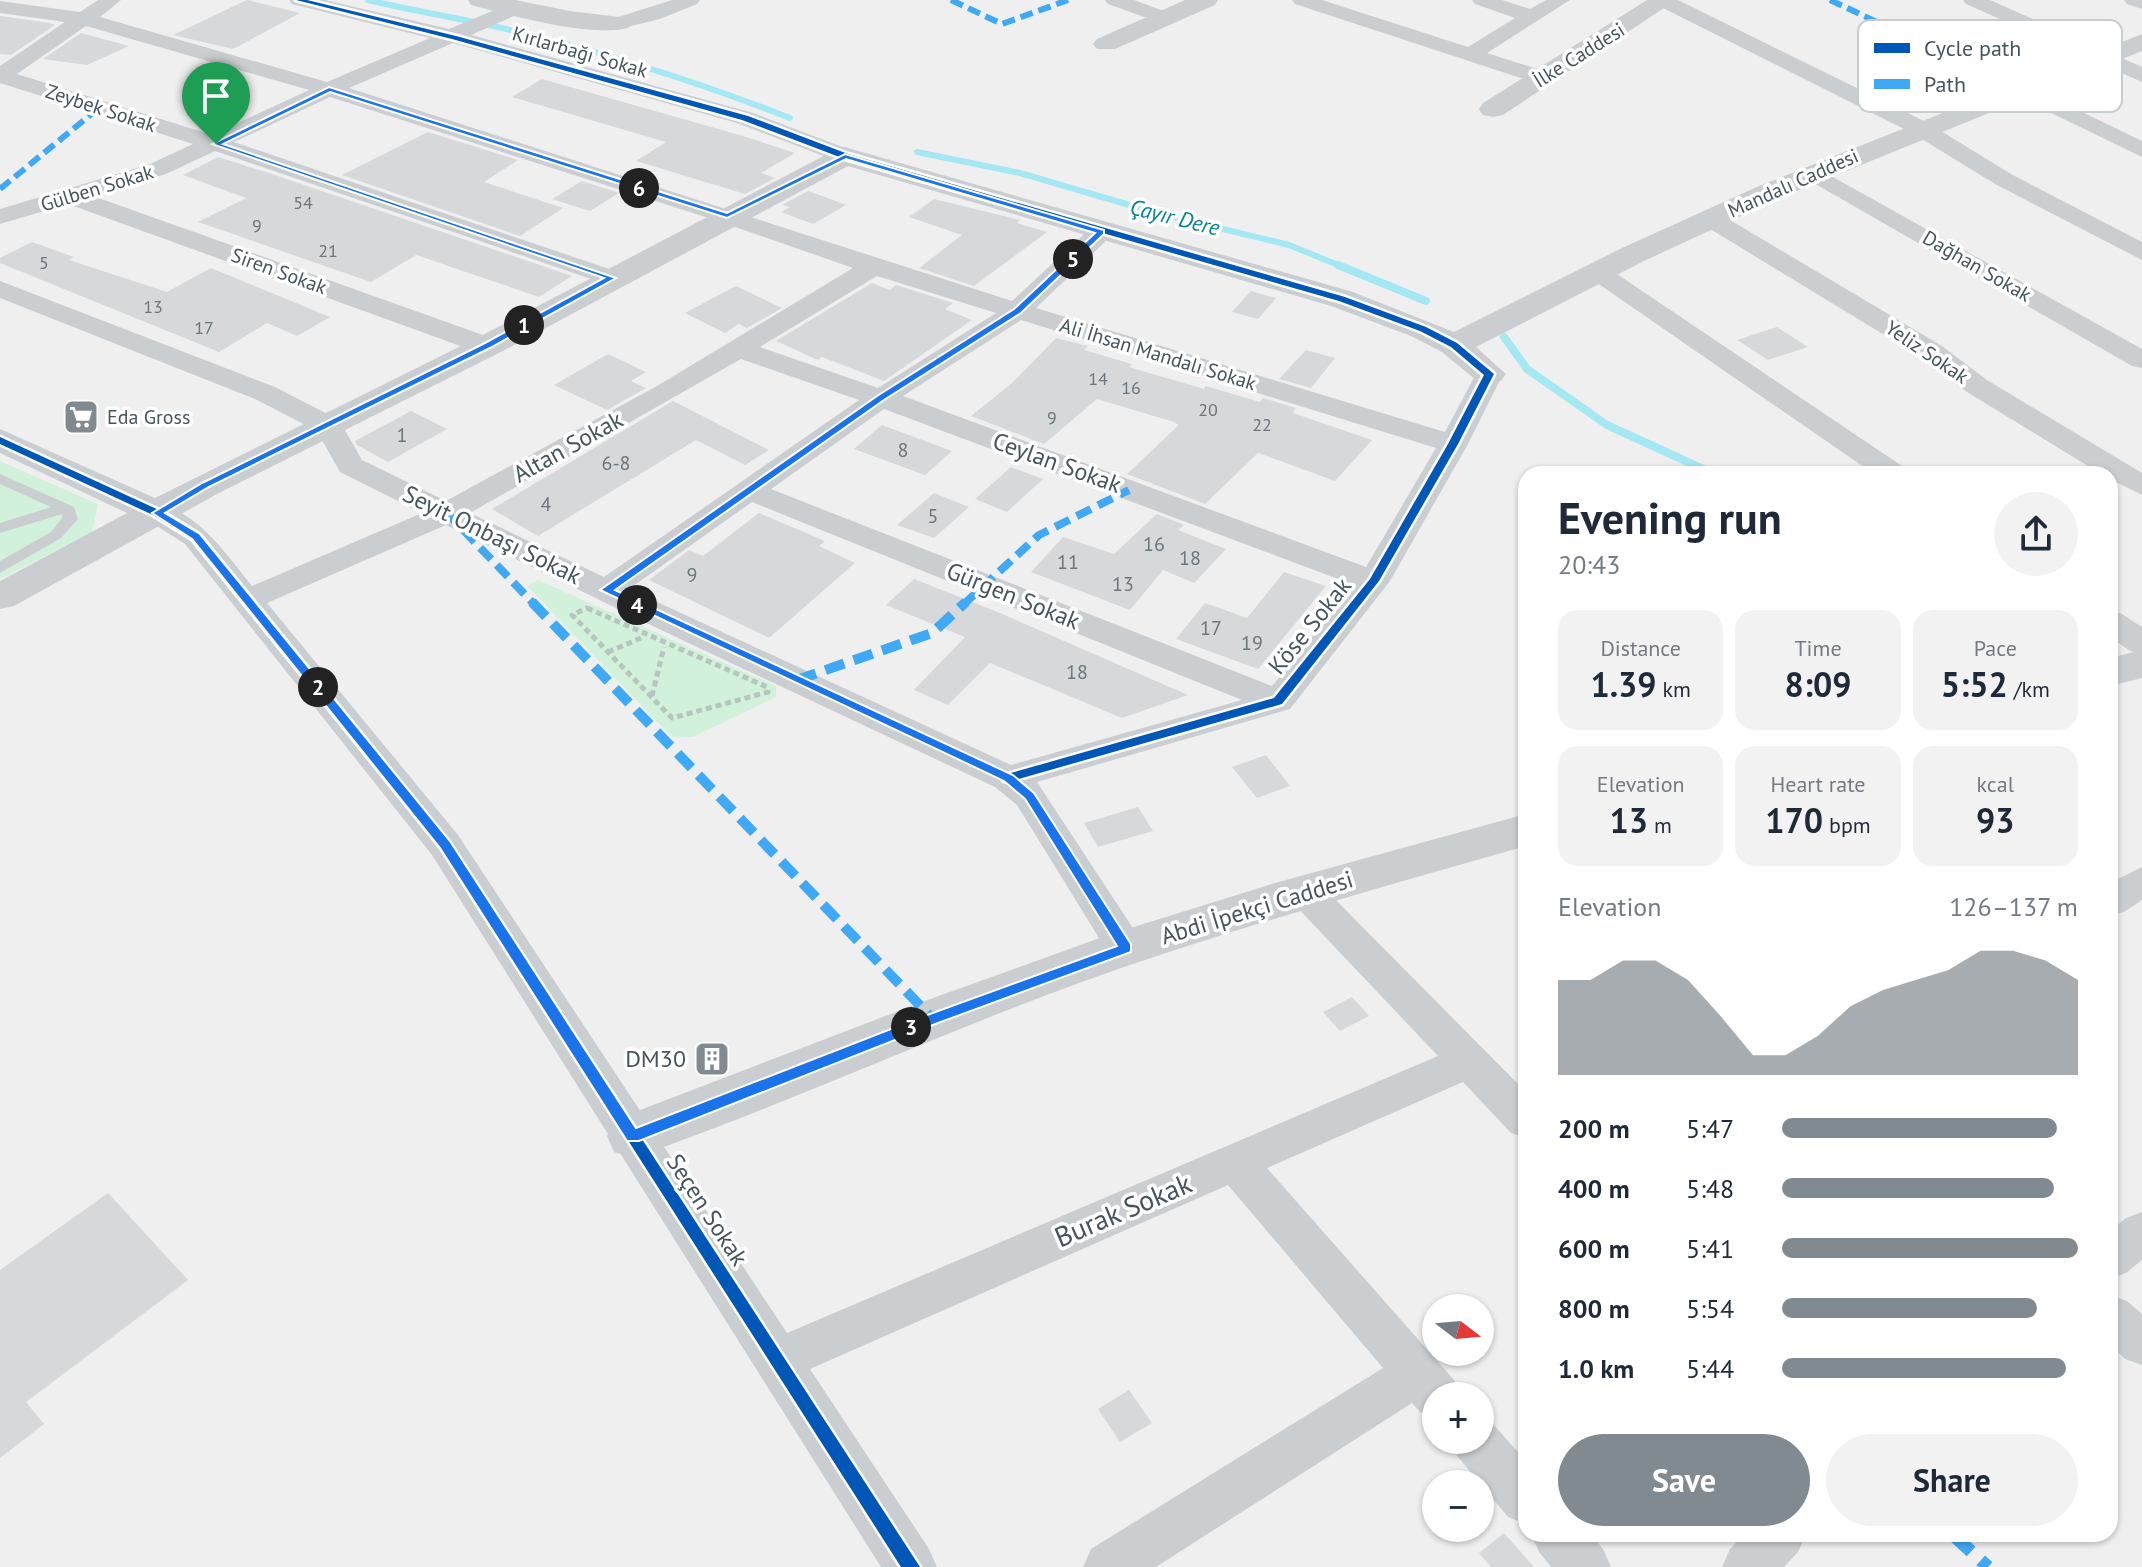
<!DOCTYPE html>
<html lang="en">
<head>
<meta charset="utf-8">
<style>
	:root { --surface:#fff; --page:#f2f2f3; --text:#1f2937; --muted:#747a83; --accent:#818a90 }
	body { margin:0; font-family:"PT Sans",sans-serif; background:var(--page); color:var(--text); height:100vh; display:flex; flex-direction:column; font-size:30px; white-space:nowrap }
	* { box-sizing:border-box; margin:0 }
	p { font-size:26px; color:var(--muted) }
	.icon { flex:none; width:44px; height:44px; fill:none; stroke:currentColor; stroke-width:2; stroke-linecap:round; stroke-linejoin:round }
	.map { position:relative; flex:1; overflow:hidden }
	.drawer { position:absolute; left:1518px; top:466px; width:600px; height:1076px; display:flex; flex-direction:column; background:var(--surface); border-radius:24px; box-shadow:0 2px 6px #0004 }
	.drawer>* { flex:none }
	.needle { width:52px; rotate:106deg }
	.controls { position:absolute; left:1422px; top:1294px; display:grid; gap:16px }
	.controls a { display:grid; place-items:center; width:72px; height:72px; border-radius:50%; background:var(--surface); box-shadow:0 2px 6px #0004; font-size:40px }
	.pin { position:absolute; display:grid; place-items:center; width:68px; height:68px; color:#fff; margin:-82px -34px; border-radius:50% 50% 50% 0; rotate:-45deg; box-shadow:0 0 8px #0007 }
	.pin .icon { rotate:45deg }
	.km { position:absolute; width:40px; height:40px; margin:-20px; border-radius:50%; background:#222; color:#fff; font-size:22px; line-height:40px; text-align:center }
	.round { display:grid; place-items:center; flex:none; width:84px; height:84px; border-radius:42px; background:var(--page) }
	.headline { display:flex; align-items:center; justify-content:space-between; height:136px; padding:0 40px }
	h1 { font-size:44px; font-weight:700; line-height:60px }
	.metrics { display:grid; grid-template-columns:repeat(3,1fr); gap:12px; height:136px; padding:8px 40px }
	.metrics div { display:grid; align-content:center; border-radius:20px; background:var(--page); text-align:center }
	.metrics b { font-size:34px; font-weight:700 }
	.metrics small { font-size:22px; font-weight:400 }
	.metrics p { font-size:22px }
	.chart { height:224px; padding:16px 40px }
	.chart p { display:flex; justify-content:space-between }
	.chart svg { width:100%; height:144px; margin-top:8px; fill:var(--accent); opacity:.7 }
	.action { display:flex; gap:16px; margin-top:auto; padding:16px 40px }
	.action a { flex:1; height:92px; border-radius:48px; background:var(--accent); color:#fff; font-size:32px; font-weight:700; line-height:92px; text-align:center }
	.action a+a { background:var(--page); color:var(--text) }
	ul { padding:0 40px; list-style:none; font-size:26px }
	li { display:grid; grid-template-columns:128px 96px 1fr; align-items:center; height:60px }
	li i { height:20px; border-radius:10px; background:var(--accent) }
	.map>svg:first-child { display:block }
</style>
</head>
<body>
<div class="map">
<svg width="2142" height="1567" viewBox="0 0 2142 1567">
	<rect width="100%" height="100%" fill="#f0efef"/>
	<g fill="#d1f1db">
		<polygon points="0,461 98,504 92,532 0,579"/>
		<polygon points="538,580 776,686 776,697 693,737 672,737 527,586"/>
	</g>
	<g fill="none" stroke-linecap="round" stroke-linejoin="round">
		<g stroke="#a3e8f2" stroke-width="6">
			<path d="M368,0C410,10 452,17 493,26C594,49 693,80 790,118"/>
			<polyline points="917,152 1020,173 1157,213 1289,245 1343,267"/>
		</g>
		<g stroke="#a3e8f2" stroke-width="8">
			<polyline points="1338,265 1426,301"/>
			<polyline points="1504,337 1527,369 1607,425 1714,474"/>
		</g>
	</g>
	<g fill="#d7d8d9">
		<polygon points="247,0 300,13 233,49 173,35"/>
		<polygon points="0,16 50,23 55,25 11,55 0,54"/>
		<polygon points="81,33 129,46 87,65 43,59"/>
		<polygon points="542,79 743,136 795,153 761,173 775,178 745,194 636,161 666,142 512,97"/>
		<polygon points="428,132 518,160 484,182 563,208 520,236 342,175"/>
		<polygon points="218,157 266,172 572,276 539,297 416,255 371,282 198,222 246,198 183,175"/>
		<polygon points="582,181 619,193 590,211 552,199"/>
		<polygon points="808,191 825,197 846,205 813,224 781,212 790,207 782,205"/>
		<polygon points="934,199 1020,220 1017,223 1047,232 974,286 919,268 962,235 909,217"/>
		<polygon points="32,242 74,257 69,260 167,292 211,268 330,317 297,336 267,323 219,352 0,263 0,258"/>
		<polygon points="872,283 890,290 896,285 953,303 945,309 972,320 884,381 822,357 818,360 776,341"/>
		<polygon points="736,286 782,308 747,328 739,324 725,333 685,313"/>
		<polygon points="1251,291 1276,298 1258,319 1232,312"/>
		<polygon points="1777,327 1808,347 1768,360 1737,340"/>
		<polygon points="1056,338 1088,346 1084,350 1132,364 1129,367 1204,389 1206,386 1260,402 1263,398 1296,408 1293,413 1372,440 1335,481 1258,453 1205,504 1127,474 1179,425 1174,422 1097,399 1044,444 971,416 1012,383"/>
		<polygon points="1306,350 1335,358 1311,388 1279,379"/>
		<polygon points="608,354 646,372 631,381 646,388 607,410 554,385"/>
		<polygon points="673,401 769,450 745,465 696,440 538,536 492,509"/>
		<polygon points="411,411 447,429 388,462 357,445 355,441"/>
		<polygon points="882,425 952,451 925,475 854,449"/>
		<polygon points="1011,467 1043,479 1007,512 975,499"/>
		<polygon points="934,493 969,507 934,538 897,525"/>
		<polygon points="759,513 825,541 819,546 855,563 769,638 649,580 689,550 703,556"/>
		<polygon points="1157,514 1184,525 1178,530 1226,549 1194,583 1163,570 1130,610 1031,572 1063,537 1114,554"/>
		<polygon points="1284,572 1326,586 1258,669 1176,639 1205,603 1247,618"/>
		<polygon points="914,579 1000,613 1188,695 1122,718 990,663 948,705 914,690 965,637 886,605"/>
		<polygon points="1266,755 1290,786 1257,798 1232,767"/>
		<polygon points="1138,807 1153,831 1098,847 1084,823"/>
		<polygon points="1352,997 1369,1016 1340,1031 1323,1012"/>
		<polygon points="108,1193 188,1280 26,1402 44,1424 0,1458 0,1270"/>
		<polygon points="1129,1390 1152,1423 1120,1442 1098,1409"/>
		<polygon points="1504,1533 1534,1567 1491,1567 1479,1553"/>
	</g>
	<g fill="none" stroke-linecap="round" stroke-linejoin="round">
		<g stroke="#b7c5bf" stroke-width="5" stroke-dasharray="6 4" stroke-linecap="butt">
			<polygon points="587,608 767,687 768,692 672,718 572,615"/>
			<polyline points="608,652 641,638"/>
			<polyline points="652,696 664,647"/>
		</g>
		<polygon fill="#cbced0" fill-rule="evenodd" points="0,474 74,507 78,519 61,538 0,573 0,561 51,532 62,518 62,514 0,533 0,523 51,507 0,484"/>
		<g fill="#cbced0" fill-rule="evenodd">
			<path d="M98,0H121L100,17L327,82L430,38L292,4L289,0H325L449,29L509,4H523L526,8L523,12L471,35L753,113L853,151L857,156L853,161H837L737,123L453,43L349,88L1012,301L1092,227H1110L1113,232L1110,237L1036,308L1445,432L1479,368L1489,366L1499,368L1503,374L1468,444L1390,581L1290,709L1037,782L1146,948L1140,959L1126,963L1112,959L1017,805L995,787L661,630L446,525L267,603L458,835L787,1333L1438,1056L1292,902L1286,892L1292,882L1305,878L1318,882L1526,1092V1138L1511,1133L1463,1082L1267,1168L1454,1380L1461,1396H1436V1419L1420,1412L1412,1403L1156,1567H1083L1091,1549L1383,1368L1228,1185L810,1369L929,1549L937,1567H881L432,855L185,544L146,519L142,513L146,507C188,496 229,558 252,586L422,513L340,472L317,431L255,399L0,298V281L275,387L339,420L362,460L446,501L657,386L853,268L718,221L330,97L234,142L621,273L625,278L621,283H603L215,151L166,174L93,196L497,340L501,346L497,352H477L68,204L0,224V209L150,164L193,144L0,83V66L65,22L0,13V1L80,12ZM86,26L309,90L212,135L17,74ZM877,276L996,313L878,388L760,347ZM1021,320L1436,448L1366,567L903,396ZM741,359L859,400L604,577L470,513ZM884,409L1354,585L1272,686L771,489ZM752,502L1242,700L1011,765L629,589Z"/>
			<polygon points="672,0 700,0 697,4 660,19 619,29 609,23 612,19"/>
			<polygon points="1105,0 1134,0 1172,14 1175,18 1172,22 1158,22 1108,4"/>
			<polygon points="1292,0 1322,0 1468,47 1515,18 1475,4 1472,0 1502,0 1530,9 1546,0 1570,0 1487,53 1550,73 1553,78 1550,83 1542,85 1295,4"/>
			<polygon points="1652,0 1678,0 1928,123 2011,174 2142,242 2142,260 1995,184 1912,133 1655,4"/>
			<polygon points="1963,0 1990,0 2142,67 2142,82 1966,4"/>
			<polygon points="2124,0 2142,0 2142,9 2127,4"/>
			<polygon points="2024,84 2142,141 2142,157 2016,96 2013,91 2016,86"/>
			<polygon points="1813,166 2142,349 2142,368 2132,366 1805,178 1801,173 1805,168"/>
			<polygon points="1711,212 1720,214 1942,346 1987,380 2142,473 2142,495 2110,479 2110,474 2101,474 1967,392 1922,358 1702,224 1699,219 1702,214"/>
			<polygon points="1599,265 1608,268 1905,468 1909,474 1874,474 1590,278 1586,273 1590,268"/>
			<polygon points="2110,610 2122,614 2142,627 2142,654 2130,651 2110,637"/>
			<polygon points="2142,867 2142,900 2124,912 2110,916 2110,883"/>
			<polygon points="2142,1212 2142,1260 2126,1273 2110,1279 2110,1231 2126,1218"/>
			<polygon points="2110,1295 2127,1301 2142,1314 2142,1365 2125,1359 2110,1345"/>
			<polygon points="1480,1418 1492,1423 1526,1461 1526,1524 1508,1517 1458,1457 1450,1440 1480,1440"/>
			<polygon points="1531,1534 1591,1534 1603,1549 1611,1567 1551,1567 1539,1552"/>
			<polygon points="1744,1534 1806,1534 1798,1552 1784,1567 1722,1567 1730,1549"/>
		</g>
		<g fill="#cbced0" fill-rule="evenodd">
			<path d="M468,0H515L570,11L628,18L632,23L628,28C591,38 510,15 471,5Z"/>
			<polygon points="1185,0 1218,0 1215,5 1115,49 1097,49 1093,44 1097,39"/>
			<polygon points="1647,0 1676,0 1503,115 1493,117 1483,115 1479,109 1483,103"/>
			<polygon points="2142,34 2142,51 1780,198 1644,261 1476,347 1506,374 1501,381 1489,384 1477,381 1442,352 1411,336 1331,306 848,166 499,353 219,493 14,606 0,609 0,581 127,513 0,453 0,429 155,498 475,339 835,150 845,147 855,150 1353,292 1454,332 1622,248 1759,186"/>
			<polygon points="2142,650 2142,678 2110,686 2110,658"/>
			<path d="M1526,814V846C1376,889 1226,930 1079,983C929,1038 784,1105 633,1158L614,1152L607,1136L614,1120L922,1002L1108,935L1275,883Z"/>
		</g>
		<g stroke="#3fa9f5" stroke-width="6" stroke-dasharray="13 6" stroke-linecap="butt">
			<polyline points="951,0 1002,24 1068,0"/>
			<polyline points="1830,0 2024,91"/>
			<polyline points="0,189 100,107"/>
		</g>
		<g stroke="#3fa9f5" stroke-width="8" stroke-dasharray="16 8" stroke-linecap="butt">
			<polyline points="447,513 534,604"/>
			<polyline points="964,604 1039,535 1129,490"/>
		</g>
		<g stroke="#3fa9f5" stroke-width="10" stroke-dasharray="20 10" stroke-linecap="butt">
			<polyline points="532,602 933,1019"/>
			<polyline points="797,680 932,633 966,602"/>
		</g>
		<polyline stroke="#3fa9f5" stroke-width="13" stroke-dasharray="26 13" stroke-linecap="butt" points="1952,1534 1988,1567"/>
		<defs>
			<g id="cycleway">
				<polygon points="296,0 307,0 456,36 748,116 848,154 1345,297 1426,327 1457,343 1494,374 1458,444 1379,581 1282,704 1008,782 1004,781 1002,778 1004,775 1274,698 1370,579 1448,444 1484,375 1451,347 1420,331 1339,301 842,158 742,120 452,39"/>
				<polygon points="0,437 161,511 200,535 449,842 920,1567 901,1567 441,848 192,539 153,515 0,444"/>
			</g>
		</defs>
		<use href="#cycleway" stroke="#fff" stroke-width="5"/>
		<use href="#cycleway" fill="#0057b8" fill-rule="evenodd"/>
	</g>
	<path fill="#1a73e8" stroke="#fff" stroke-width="2" fill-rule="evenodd" d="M329,87L727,213L845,154L1104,230V234L1021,313L884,400L615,590L1013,775L1034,793L1131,944V952L938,1023L639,1141H627L440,848L192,539L152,513L202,483L483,344L604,278L212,144ZM330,92L727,218L846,159L1095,233L1014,309L877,396L600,590L1004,781L1025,799L1117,946L927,1015L636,1128L450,841L200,534L165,513L209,487L490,348L616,278L223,144Z"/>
	<defs>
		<symbol id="supermarket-square" viewBox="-11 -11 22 22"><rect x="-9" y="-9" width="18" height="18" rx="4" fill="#818a90" stroke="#fff"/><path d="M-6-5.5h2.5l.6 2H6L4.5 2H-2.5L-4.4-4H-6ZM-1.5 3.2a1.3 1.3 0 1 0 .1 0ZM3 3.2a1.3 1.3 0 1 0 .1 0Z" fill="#fff"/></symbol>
		<symbol id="building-square" viewBox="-11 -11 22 22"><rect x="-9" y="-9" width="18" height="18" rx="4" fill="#818a90" stroke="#fff"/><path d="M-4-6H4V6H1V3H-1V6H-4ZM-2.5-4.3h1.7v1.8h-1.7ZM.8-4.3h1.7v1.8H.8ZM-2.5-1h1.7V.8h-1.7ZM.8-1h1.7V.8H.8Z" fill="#fff"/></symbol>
	</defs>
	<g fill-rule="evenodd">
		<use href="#supermarket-square" x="61" y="397" width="40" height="40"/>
		<use href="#building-square" x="692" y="1039" width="40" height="40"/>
	</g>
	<g text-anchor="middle" stroke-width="7" stroke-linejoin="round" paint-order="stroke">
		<g font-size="18" fill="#6b767d">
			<text x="303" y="209">54</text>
			<text x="257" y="232">9</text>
			<text x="328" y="257">21</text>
			<text x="44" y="269">5</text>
			<text x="153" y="313">13</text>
			<text x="204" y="334">17</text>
			<text x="1098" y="385">14</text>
			<text x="1131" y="394">16</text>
			<text x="1208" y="416">20</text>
			<text x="1052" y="424">9</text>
			<text x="1262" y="431">22</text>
		</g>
		<g font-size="20" fill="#45545d" stroke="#fff">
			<text transform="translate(580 52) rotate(16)" y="7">Kırlarbağı Sokak</text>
			<text transform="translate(1579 55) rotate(-32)" y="7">İlke Caddesi</text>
			<text transform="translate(101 108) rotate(18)" y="7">Zeybek Sokak</text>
			<text transform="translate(1793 183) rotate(-24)" y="7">Mandalı Caddesi</text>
			<text transform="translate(97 188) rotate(-17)" y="7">Gülben Sokak</text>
			<text transform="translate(1977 266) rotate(30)" y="7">Dağhan Sokak</text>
			<text transform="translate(279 271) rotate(20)" y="7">Siren Sokak</text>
			<text transform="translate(1927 352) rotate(34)" y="7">Yeliz Sokak</text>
			<text transform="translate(1158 354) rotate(17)" y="7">Ali İhsan Mandalı Sokak</text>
		</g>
		<g font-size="20" fill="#45545d" stroke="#fff" text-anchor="start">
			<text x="107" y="424">Eda Gross</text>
		</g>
		<g font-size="20" fill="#6b767d">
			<text x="402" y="442">1</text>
			<text x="903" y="457">8</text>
			<text x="616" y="470">6-8</text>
			<text x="546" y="511">4</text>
			<text x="933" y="523">5</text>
			<text x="1154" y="551">16</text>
			<text x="1190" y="565">18</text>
			<text x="1068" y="569">11</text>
			<text x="692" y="582">9</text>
			<text x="1123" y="591">13</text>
			<text x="1211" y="635">17</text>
			<text x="1252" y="650">19</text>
			<text x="1077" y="679">18</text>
		</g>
		<g font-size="22" font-style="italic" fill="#038293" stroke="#fff">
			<text transform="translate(1175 217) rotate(14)" y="8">Çayır Dere</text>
		</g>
		<g font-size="24" fill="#45545d" stroke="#fff">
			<text transform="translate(568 447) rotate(-29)" y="8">Altan Sokak</text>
			<text transform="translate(1057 463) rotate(20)" y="8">Ceylan Sokak</text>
			<text transform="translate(492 535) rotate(26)" y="8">Seyit Onbaşı Sokak</text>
			<text transform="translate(1013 596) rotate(22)" y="8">Gürgen Sokak</text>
			<text transform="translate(1310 626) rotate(-51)" y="8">Köse Sokak</text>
			<text transform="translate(1257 908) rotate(-17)" y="8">Abdi İpekçi Caddesi</text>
			<text transform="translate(707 1210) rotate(57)" y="8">Seçen Sokak</text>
		</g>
		<g font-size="24" fill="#45545d" stroke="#fff" text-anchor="end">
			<text x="686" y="1067">DM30</text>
		</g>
		<g font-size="28" fill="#45545d" stroke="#fff">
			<text transform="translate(1123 1210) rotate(-23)" y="10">Burak Sokak</text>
		</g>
	</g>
	<rect x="1858" y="20" width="264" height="92" rx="12" fill="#fff" stroke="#c7ccce" stroke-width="2"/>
	<rect x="1874" y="43" width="36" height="10" fill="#0057b8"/>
	<rect x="1874" y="79" width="36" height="10" fill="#3fa9f5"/>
	<g font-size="22" fill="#45545d">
		<text x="1924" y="56">Cycle path</text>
		<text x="1924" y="92">Path</text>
	</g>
</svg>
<div class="controls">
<a><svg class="needle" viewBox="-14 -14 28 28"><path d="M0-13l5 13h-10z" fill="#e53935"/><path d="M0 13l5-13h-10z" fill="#747a83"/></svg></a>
<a>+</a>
<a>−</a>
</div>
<div class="pin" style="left:216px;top:144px;background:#1e9e55"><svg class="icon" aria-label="arrive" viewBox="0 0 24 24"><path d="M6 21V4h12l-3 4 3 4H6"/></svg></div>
<b class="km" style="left:524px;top:325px">1</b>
<b class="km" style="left:318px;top:687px">2</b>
<b class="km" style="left:911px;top:1027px">3</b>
<b class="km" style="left:637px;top:605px">4</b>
<b class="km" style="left:1073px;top:259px">5</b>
<b class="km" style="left:639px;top:188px">6</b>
<section class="drawer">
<div class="headline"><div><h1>Evening run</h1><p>20:43</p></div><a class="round"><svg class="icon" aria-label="share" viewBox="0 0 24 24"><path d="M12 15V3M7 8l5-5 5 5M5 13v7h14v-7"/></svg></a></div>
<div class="metrics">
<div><p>Distance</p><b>1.39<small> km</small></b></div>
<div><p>Time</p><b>8:09</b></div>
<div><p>Pace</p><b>5:52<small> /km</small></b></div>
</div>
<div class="metrics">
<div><p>Elevation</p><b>13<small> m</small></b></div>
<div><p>Heart rate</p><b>170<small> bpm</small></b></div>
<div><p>kcal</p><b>93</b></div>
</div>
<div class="chart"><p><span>Elevation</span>126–137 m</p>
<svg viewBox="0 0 160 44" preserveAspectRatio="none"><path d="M0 44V15L10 15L20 9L30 9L40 15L50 26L60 38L70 38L80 32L90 23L100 18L110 15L120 12L130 6L140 6L150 9L160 15V44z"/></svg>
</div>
<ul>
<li><b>200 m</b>5:47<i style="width:93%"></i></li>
<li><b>400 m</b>5:48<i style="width:92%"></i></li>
<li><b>600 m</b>5:41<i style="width:100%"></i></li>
<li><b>800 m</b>5:54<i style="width:86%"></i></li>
<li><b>1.0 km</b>5:44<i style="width:96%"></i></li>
</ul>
<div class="action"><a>Save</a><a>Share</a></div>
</section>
</div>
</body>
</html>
